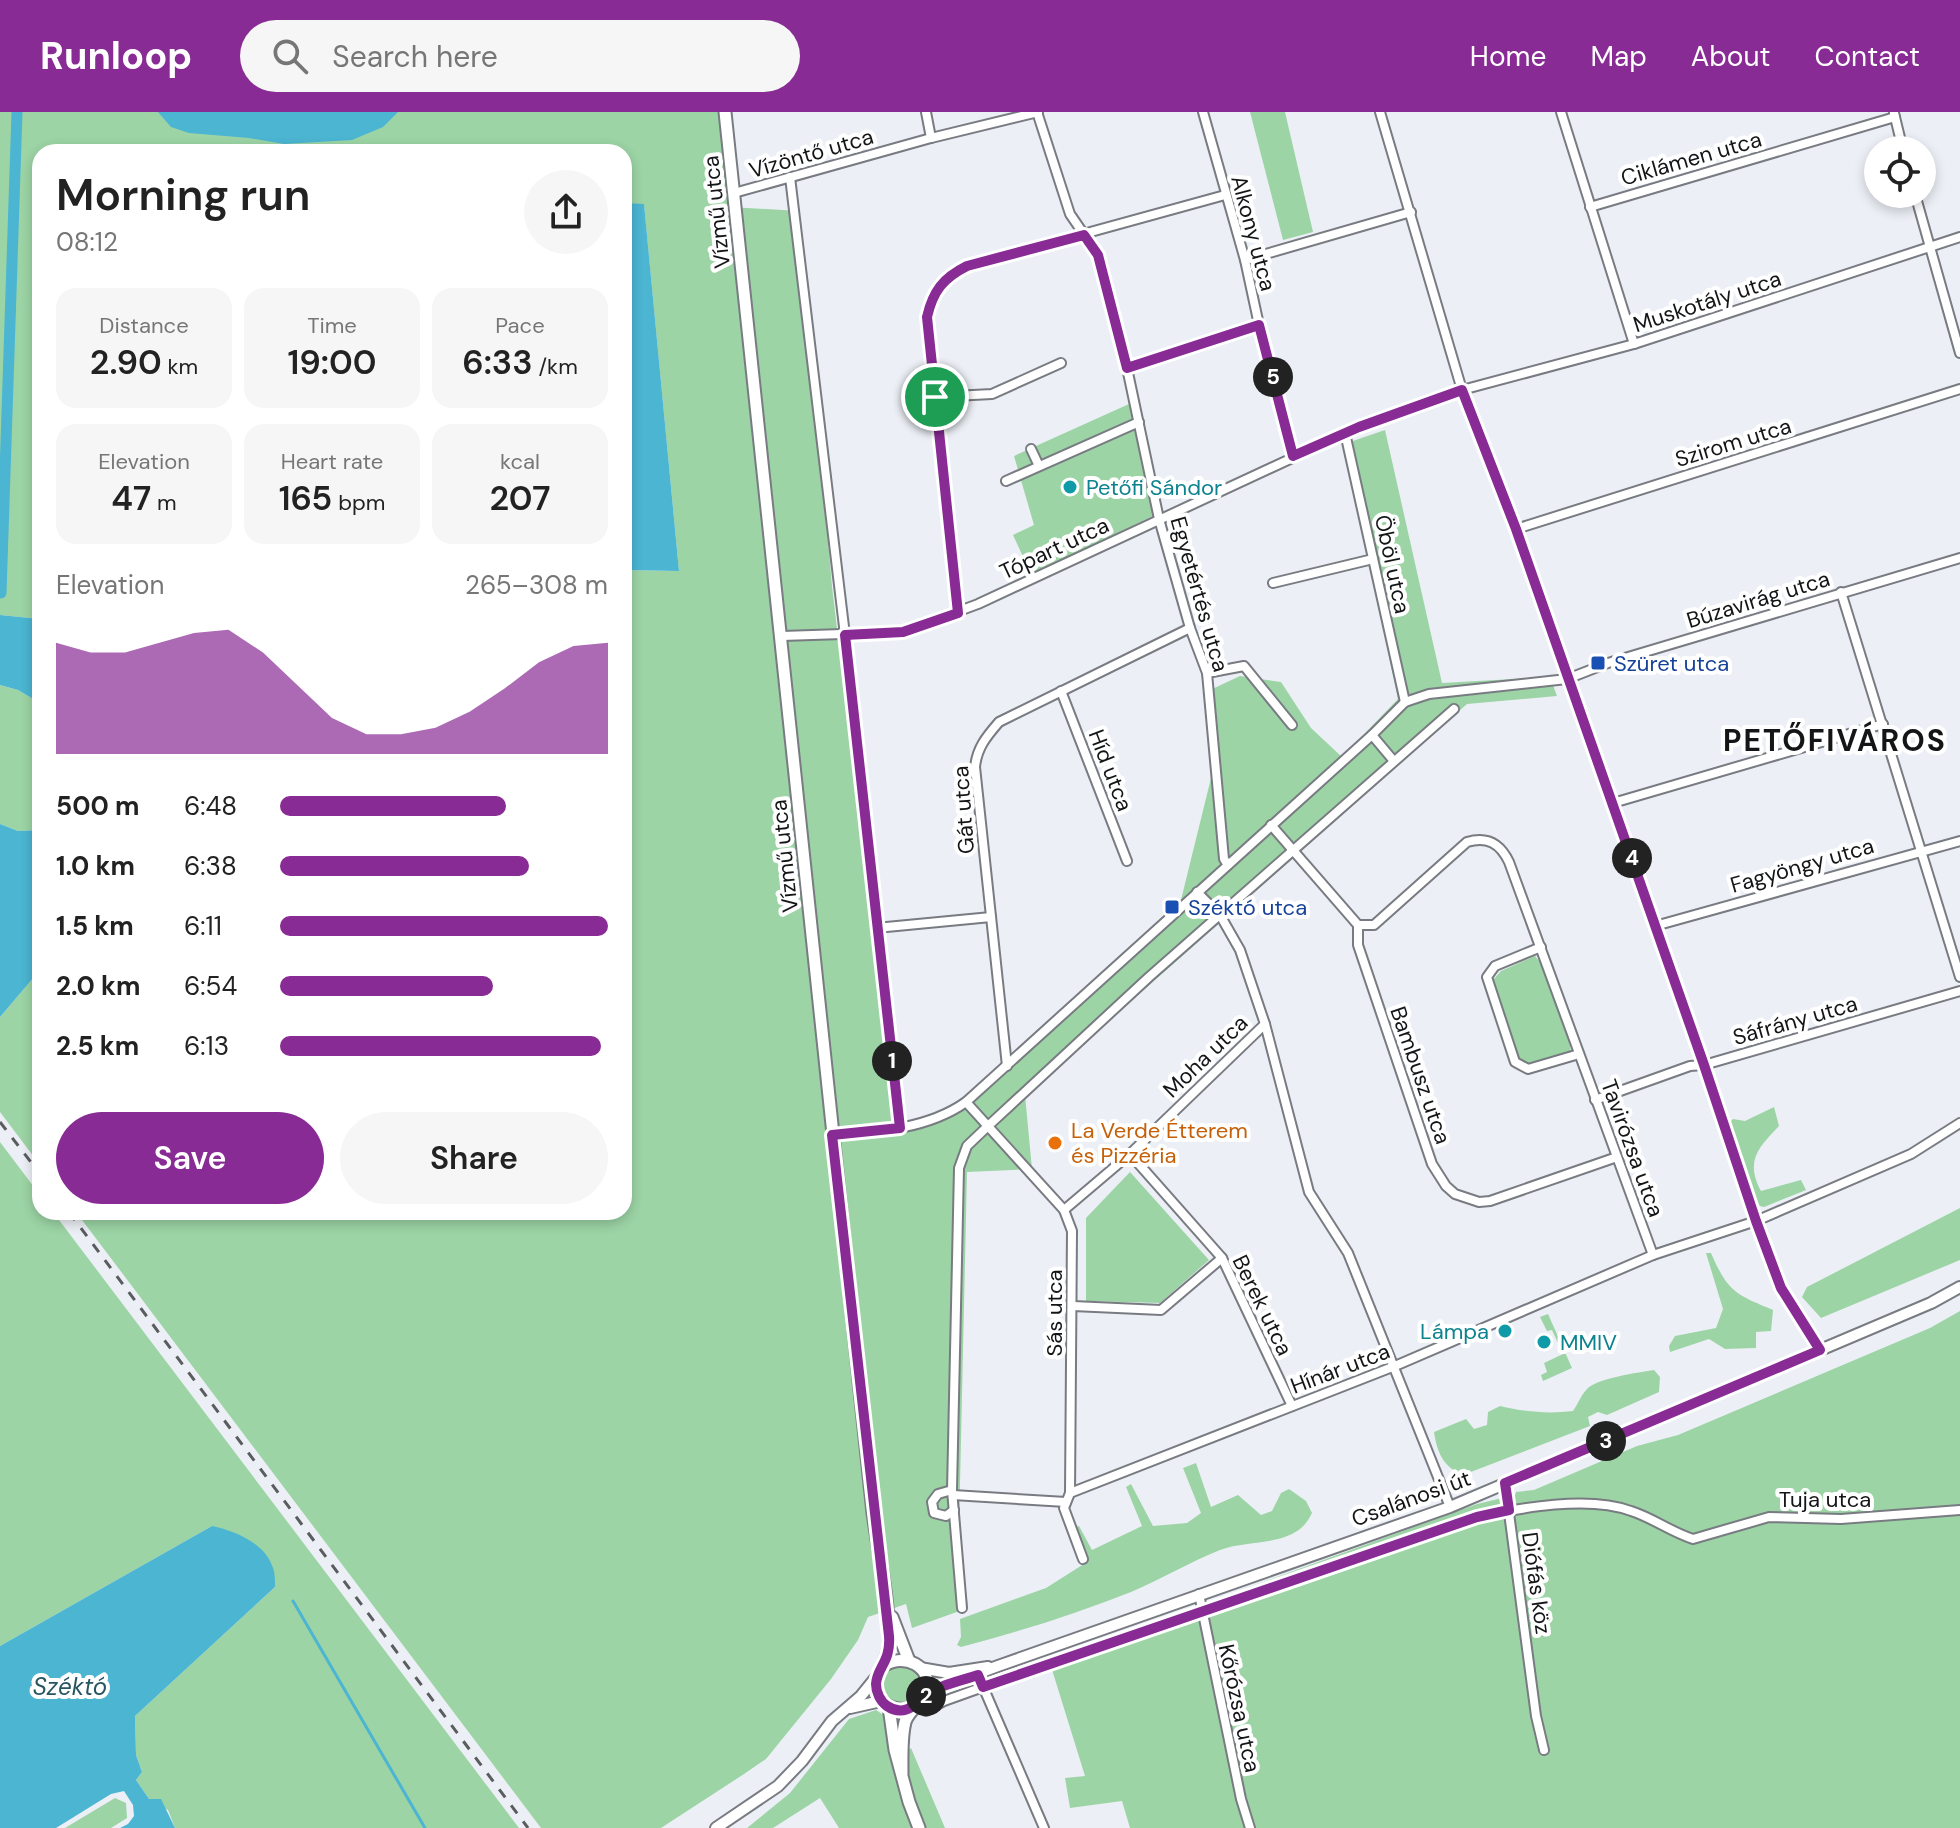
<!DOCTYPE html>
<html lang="en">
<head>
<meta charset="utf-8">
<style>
	:root { --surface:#fff; --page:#f6f6f6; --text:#222; --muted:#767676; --accent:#892b95 }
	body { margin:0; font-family:"DM Sans",sans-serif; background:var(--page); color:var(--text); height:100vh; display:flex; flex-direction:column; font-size:30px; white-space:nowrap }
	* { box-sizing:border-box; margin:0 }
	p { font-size:26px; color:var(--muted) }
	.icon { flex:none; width:44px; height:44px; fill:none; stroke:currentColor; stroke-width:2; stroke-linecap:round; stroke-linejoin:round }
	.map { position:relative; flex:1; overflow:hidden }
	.drawer { position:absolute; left:32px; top:32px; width:600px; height:1076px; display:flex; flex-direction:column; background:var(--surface); border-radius:24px; box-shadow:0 4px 12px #0003 }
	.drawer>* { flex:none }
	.buttons { position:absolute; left:1864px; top:24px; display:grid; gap:16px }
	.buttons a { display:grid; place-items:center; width:72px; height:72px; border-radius:50%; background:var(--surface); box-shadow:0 4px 12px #0003; font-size:40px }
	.pin { position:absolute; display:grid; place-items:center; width:68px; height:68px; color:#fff; margin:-34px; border:4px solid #fff; border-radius:50%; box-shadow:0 2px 8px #0007 }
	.km { position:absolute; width:40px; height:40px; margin:-20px; border-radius:50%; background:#222; color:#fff; font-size:22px; line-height:40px; text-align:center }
	.round { display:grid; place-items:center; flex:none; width:84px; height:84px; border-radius:42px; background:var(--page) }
	.overview { display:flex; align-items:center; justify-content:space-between; height:136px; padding:0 24px }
	h1 { font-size:44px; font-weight:600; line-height:60px }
	.stats { display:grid; grid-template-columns:repeat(3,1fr); gap:12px; height:136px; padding:8px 24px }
	.stats div { display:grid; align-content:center; border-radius:20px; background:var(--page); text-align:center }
	.stats b { font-size:34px; font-weight:600 }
	.stats small { font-size:22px; font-weight:400 }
	.stats p { font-size:22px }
	.chart { height:224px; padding:16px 24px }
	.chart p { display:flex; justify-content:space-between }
	.chart svg { width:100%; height:144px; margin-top:8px; fill:var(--accent); opacity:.7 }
	.primary-button { display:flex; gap:16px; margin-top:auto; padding:16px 24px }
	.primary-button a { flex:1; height:92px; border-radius:48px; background:var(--accent); color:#fff; font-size:32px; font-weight:600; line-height:92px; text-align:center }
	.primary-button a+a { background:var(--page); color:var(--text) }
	ul { padding:0 24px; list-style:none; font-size:26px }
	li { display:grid; grid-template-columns:128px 96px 1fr; align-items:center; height:60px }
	li i { height:20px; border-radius:10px; background:var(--accent) }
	header { display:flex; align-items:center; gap:48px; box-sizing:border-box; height:112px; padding:0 40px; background:var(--accent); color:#fff }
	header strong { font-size:38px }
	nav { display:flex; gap:44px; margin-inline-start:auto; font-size:28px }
	.search { width:560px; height:72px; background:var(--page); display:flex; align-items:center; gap:20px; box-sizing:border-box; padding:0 28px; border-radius:44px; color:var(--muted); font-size:30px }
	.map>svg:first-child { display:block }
</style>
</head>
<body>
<header>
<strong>Runloop</strong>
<div class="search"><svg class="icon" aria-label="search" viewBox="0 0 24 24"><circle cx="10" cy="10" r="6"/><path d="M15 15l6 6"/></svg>Search here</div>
<nav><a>Home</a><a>Map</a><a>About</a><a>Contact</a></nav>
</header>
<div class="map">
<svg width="1960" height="1716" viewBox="0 0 1960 1716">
	<rect width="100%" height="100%" fill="#ecf0f6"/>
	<g fill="#9cd4a5">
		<polygon points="0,0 721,0 730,95 799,99 832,474 895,1013 936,1002 962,989 1180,792 1212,662 1208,579 1240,564 1281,570 1311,616 1342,645 1398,587 1344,332 1385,318 1442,571 1550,565 1557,584 1467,592 1025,983 1032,1057 967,1060 959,1417 968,1496 912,1516 906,1492 868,1505 858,1528 831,1567 766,1647 744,1662 661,1716 541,1716 76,1100 624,1100 624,458 679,459 644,93 624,91 624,40 40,40 40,507 0,503"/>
		<polygon points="1250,0 1285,0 1313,120 1283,128"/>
		<polygon points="1129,292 1153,404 1031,462 1013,423 1034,413 1014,344"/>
		<polygon points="0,573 18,578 40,591 40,718 18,719 0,712"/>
		<polygon points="1535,844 1540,850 1569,928 1571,940 1531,953 1520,949 1492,869 1501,859"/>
		<polygon points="40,858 40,1053 0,1000 0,905"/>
		<path d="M1774,995L1779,1014C1758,1036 1745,1049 1761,1079L1801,1068L1806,1078L1764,1095L1756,1093L1727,1013L1733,1007L1745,1009Z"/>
		<polygon points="0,1030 40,1083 40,1100 53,1100 519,1716 175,1716 168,1698 149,1687 136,1668 142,1660 136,1643 135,1604 275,1475 212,1414 0,1534"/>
		<polygon points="1130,1060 1209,1148 1160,1191 1086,1189 1086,1106"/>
		<polygon points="1960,1096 1960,1148 1821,1206 1802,1185 1807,1175"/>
		<path d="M1706,1141H1711C1728,1180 1735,1182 1773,1198L1771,1219L1756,1220V1236L1725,1237L1709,1227L1670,1240L1669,1234L1675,1224L1716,1216L1723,1197Z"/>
		<polygon points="1960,1199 1960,1716 1130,1716 1122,1689 1070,1696 1065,1666 1085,1664 1049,1548 1477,1392 1515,1383 1516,1380 1534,1378 1637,1334 1678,1323 1930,1216"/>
		<polygon points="1548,1202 1572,1256 1543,1269 1541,1263 1547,1260 1544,1251 1563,1242 1552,1218 1547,1219 1540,1205"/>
		<path d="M1654,1258L1660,1265L1659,1280L1607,1303L1598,1300L1588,1305L1590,1314L1463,1363C1443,1355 1437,1340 1434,1320L1466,1307L1474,1317L1487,1313L1488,1300L1500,1294C1524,1300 1549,1302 1573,1299C1578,1292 1581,1283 1587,1277C1595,1267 1640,1260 1654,1258Z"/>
		<path d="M1196,1351L1211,1395L1238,1383L1261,1403L1272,1399L1281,1381L1289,1377L1306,1389L1312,1401C1307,1411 1302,1417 1292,1422C1269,1433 1244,1429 1220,1438C1190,1450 1161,1467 1131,1480C1076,1502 1018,1520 961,1535L957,1533L961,1525L960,1507L1046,1476L1087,1450L1074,1415L1079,1414L1092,1438L1142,1414L1126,1375L1131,1372L1153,1414L1187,1411L1201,1401L1183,1356Z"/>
		<circle cx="901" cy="1573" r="19"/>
		<polygon points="876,1598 888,1606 898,1645 911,1636 945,1716 839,1716 820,1686 773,1716 747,1716 790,1681 849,1607"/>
		<polygon points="115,1686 126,1691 127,1706 111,1716 65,1716"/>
	</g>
	<g fill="#4bb5d2">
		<polygon points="158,0 398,0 383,15 352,28 284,32 249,26 189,21 171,15"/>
		<polygon points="624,91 644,92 679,459 624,458"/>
		<polygon points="0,503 40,507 40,591 18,578 0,573"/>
		<polygon points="0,712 18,719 40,718 40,858 0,905"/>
		<path d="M212,1414C235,1419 265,1431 273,1456C275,1461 275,1469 275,1475L135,1604L136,1643L142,1660L136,1668L149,1687H161L175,1716H120L128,1712L134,1704L133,1693L124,1679L111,1682L56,1716H0V1534Z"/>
	</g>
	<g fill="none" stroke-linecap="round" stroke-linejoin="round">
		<polyline stroke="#4bb5d2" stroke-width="3" points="293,1489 425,1716"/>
		<polyline stroke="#4bb5d2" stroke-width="11" points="1,481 17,0"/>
		<defs>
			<g id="minor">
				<polyline points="926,0 931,26"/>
				<polyline points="1037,0 1070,102 1098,143 1127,256 1159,407 1190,516 1207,561 1224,747 1228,753"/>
				<polyline points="1203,0 1245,148 1259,213 1293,344"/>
				<polyline points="1380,0 1462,278 1516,417 1567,567 1613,691 1756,1109 1781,1176 1820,1238"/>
				<polyline points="1561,0 1634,232"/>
				<polyline points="1894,1 1903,38"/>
				<polyline points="790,65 845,523 900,1016"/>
				<polyline points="734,81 931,26 1038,0"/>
				<polyline points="1915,82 1960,241"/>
				<polyline points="1590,95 1895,5"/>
				<polyline points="1245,148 1411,100"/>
				<polyline points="1127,256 1259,213"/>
				<polyline points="935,285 992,282 1061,251"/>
				<polyline points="1345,321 1405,590"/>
				<polyline points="1031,337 1039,354"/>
				<polyline points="1006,369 1139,310"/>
				<polyline points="1516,417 1960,277"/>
				<polyline points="1273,471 1373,447"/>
				<polyline points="1841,480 1960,865"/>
				<path d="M958,501L927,205C933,179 943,166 967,154L1225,83"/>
				<polyline points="782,524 903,520 978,492 1359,315 1462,278 1634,232 1960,125"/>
				<polyline points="1207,561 1244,554 1292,613"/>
				<polyline points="1061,579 1127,749"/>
				<polyline points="1372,623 1393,648"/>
				<polyline points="1613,691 1883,612"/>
				<polyline points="1271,713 1358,813 1358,833 1432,1052 1446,1074 1455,1082 1479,1090 1490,1089 1617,1045"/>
				<polyline points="1197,780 1220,803 1240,838 1265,912 1309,1080 1348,1141 1450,1395"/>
				<path d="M1358,813H1374L1467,730C1487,724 1500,731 1509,750L1653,1143"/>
				<polyline points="1655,814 1960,729"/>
				<polyline points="876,816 991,805"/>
				<polyline points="1541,835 1495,854 1487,865 1515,950 1528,957 1579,942"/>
				<path d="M1007,954L975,655C977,636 986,625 999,610L1190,516"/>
				<polyline points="1595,988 1690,954 1704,953 1960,879"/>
				<polyline points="966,990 1064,1098 1072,1119 1070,1381 1064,1396 1083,1447"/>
				<path d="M832,1023C878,1020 928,1017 966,990L1372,623L1405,590L1429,582L1567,567L1608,551L1960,446"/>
				<polyline points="1130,1042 1222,1146 1292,1294"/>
				<polyline points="1064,1098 1130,1042 1265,912"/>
				<polyline points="1073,1194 1161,1198 1222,1146"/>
				<polyline points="1505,1371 1536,1604 1544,1638"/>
				<polyline points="952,1378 938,1382 932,1390 934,1401 946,1404 954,1398"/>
				<polyline points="1070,1381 1395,1254 1653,1143 1756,1109 1911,1042 1960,1011"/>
				<polyline points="953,1383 1066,1390"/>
				<polyline points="1199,1482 1241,1687 1250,1716"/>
				<polyline points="962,1496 952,1378 959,1056 967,1034 988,1014 1149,865 1454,597"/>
				<polyline points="978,1563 1044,1716"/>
				<path d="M926,1599L944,1589L983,1575L1477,1405C1521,1396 1588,1383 1631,1399C1653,1406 1671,1420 1693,1427L1769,1405L1841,1407L1960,1398"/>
			</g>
			<g id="tertiary">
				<polyline points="920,1556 949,1561 988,1555"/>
				<polyline points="923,1587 941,1575 998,1554 1450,1395 1931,1191 1960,1175"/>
				<polyline points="850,1596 881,1589"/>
				<polyline points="716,1716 778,1674 802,1649 832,1609 861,1584 878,1563"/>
			</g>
			<g id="secondary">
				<path d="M725,0L873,1401C879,1444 889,1488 889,1532C889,1549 873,1562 877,1579C881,1595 897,1600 912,1596"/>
				<polyline points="892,1505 909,1549"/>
				<path d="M885,1553C904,1541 933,1554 926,1579C922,1593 909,1597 905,1610C901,1626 902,1644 902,1661"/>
				<polyline points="889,1595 895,1638 909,1690 919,1716"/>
			</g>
		</defs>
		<use href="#minor" stroke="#787b81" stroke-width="12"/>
		<use href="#tertiary" stroke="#787b81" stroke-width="14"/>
		<use href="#secondary" stroke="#787b81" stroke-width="15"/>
		<use href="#minor" stroke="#fff" stroke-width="8"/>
		<use href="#tertiary" stroke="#fff" stroke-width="10"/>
		<use href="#secondary" stroke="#fff" stroke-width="11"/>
		<g stroke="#5a5c5f" stroke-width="3" stroke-dasharray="10 10" stroke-linecap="butt">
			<polyline points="0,1010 40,1062"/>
			<polyline points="69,1100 528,1716"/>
		</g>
	</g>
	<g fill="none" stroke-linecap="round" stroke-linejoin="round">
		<defs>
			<path id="route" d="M1084,123L1098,143L1127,256L1259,213L1293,344L1359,315L1462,278L1516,417L1704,953L1756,1109L1781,1176L1820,1238L1505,1371L1509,1398L1477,1405L983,1575L978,1563C966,1567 953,1570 941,1575C923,1582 909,1609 887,1594C880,1589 876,1580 876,1572C877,1555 891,1550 889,1524L832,1023L900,1016L845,523L903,520L958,501L927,205C933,179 943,166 967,154Z"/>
		</defs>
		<use href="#route" stroke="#fff" stroke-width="16"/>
		<use href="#route" stroke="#892b95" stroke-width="10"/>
	</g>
	<g fill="#0f9aa8" stroke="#fff" stroke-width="3">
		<circle cx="1070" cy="375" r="8"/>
		<circle cx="1505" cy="1219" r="8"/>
		<circle cx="1544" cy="1230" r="8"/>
	</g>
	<g fill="#1a4fb4" stroke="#fff" stroke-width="3">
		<rect x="1590" y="543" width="16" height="16" rx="4"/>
		<rect x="1164" y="787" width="16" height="16" rx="4"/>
	</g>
	<circle fill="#e8710a" stroke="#fff" stroke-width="3" cx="1055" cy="1031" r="8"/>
	<g text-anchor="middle" stroke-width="8" stroke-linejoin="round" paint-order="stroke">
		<g font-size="22" fill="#141517" stroke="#fff">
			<text transform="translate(811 41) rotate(-16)" y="8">Vízöntő utca</text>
			<text transform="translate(1691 46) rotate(-16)" y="8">Ciklámen utca</text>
			<text transform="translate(716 100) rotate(-96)" y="8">Vízmű utca</text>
			<text transform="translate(1254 121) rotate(75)" y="8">Alkony utca</text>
			<text transform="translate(1707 189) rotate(-18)" y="8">Muskotály utca</text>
			<text transform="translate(1733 330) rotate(-17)" y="8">Szirom utca</text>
			<text transform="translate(1054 436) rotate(-25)" y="8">Tópart utca</text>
			<text transform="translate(1393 452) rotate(78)" y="8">Öböl utca</text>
			<text transform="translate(1200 482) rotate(74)" y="8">Egyetértés utca</text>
			<text transform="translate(1758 487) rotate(-17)" y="8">Búzavirág utca</text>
			<text transform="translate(1111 658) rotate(69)" y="8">Híd utca</text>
			<text transform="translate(963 698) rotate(-94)" y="8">Gát utca</text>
			<text transform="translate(784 744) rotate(-96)" y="8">Vízmű utca</text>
			<text transform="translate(1802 753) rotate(-16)" y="8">Fagyöngy utca</text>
			<text transform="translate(1795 908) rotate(-16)" y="8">Sáfrány utca</text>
			<text transform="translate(1205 944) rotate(-44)" y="8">Moha utca</text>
			<text transform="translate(1421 963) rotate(71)" y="8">Bambusz utca</text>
			<text transform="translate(1633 1036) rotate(70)" y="8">Tavirózsa utca</text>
			<text transform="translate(1263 1193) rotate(64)" y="8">Berek utca</text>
			<text transform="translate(1054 1201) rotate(-90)" y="8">Sás utca</text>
			<text transform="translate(1340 1256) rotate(-21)" y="8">Hínár utca</text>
			<text transform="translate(1411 1386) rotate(-20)" y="8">Csalánosi út</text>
			<text x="1825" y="1395">Tuja utca</text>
			<text transform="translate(1537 1471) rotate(82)" y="8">Diófás köz</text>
			<text transform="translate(1240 1596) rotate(78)" y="8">Kőrózsa utca</text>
		</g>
		<g font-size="22" fill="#0d838f" stroke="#fff" text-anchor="start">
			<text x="1086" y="383">Petőfi Sándor</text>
			<text x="1489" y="1227" text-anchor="end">Lámpa</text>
			<text x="1560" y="1238">MMIV</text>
		</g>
		<g font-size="22" fill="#164399" stroke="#fff" text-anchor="start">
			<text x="1614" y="559">Szüret utca</text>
			<text x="1188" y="803">Széktó utca</text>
		</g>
		<g font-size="22" fill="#c56008" stroke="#fff" text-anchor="start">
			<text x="1071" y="1026">La Verde Étterem<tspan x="1071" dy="25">és Pizzéria</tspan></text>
		</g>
		<g font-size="24" font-style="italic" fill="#285562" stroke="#fff">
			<text x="70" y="1583">Széktó</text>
		</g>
		<g font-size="30" font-weight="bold" letter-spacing="2" fill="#141517" stroke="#fff">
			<text x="1835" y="639">PETŐFIVÁROS</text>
		</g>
	</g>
</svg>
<div class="buttons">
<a><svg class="icon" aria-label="locate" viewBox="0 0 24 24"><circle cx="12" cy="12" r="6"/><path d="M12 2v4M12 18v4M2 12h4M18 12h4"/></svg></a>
</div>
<div class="pin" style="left:935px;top:285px;background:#1e9e55"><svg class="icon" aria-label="arrive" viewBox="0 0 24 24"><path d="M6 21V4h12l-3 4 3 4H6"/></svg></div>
<b class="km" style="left:892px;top:949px">1</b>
<b class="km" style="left:926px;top:1584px">2</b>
<b class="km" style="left:1606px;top:1329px">3</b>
<b class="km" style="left:1632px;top:746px">4</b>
<b class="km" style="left:1273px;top:265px">5</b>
<section class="drawer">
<div class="overview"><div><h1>Morning run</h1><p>08:12</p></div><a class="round"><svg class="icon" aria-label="share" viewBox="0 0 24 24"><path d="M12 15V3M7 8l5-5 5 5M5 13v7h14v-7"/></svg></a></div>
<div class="stats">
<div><p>Distance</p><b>2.90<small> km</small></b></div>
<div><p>Time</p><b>19:00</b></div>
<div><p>Pace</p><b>6:33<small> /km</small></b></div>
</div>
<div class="stats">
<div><p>Elevation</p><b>47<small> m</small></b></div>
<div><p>Heart rate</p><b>165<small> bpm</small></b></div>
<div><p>kcal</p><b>207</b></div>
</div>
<div class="chart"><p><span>Elevation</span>265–308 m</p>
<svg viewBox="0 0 160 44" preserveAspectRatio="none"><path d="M0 44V10L10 13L20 13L30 10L40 7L50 6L60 13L70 23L80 33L90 38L100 38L110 36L120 31L130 24L140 16L150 11L160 10V44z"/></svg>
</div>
<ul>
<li><b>500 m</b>6:48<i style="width:69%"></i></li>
<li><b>1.0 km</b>6:38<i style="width:76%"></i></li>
<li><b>1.5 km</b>6:11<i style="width:100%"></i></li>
<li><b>2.0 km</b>6:54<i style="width:65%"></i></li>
<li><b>2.5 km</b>6:13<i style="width:98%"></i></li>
</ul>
<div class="primary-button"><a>Save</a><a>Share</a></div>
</section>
</div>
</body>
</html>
